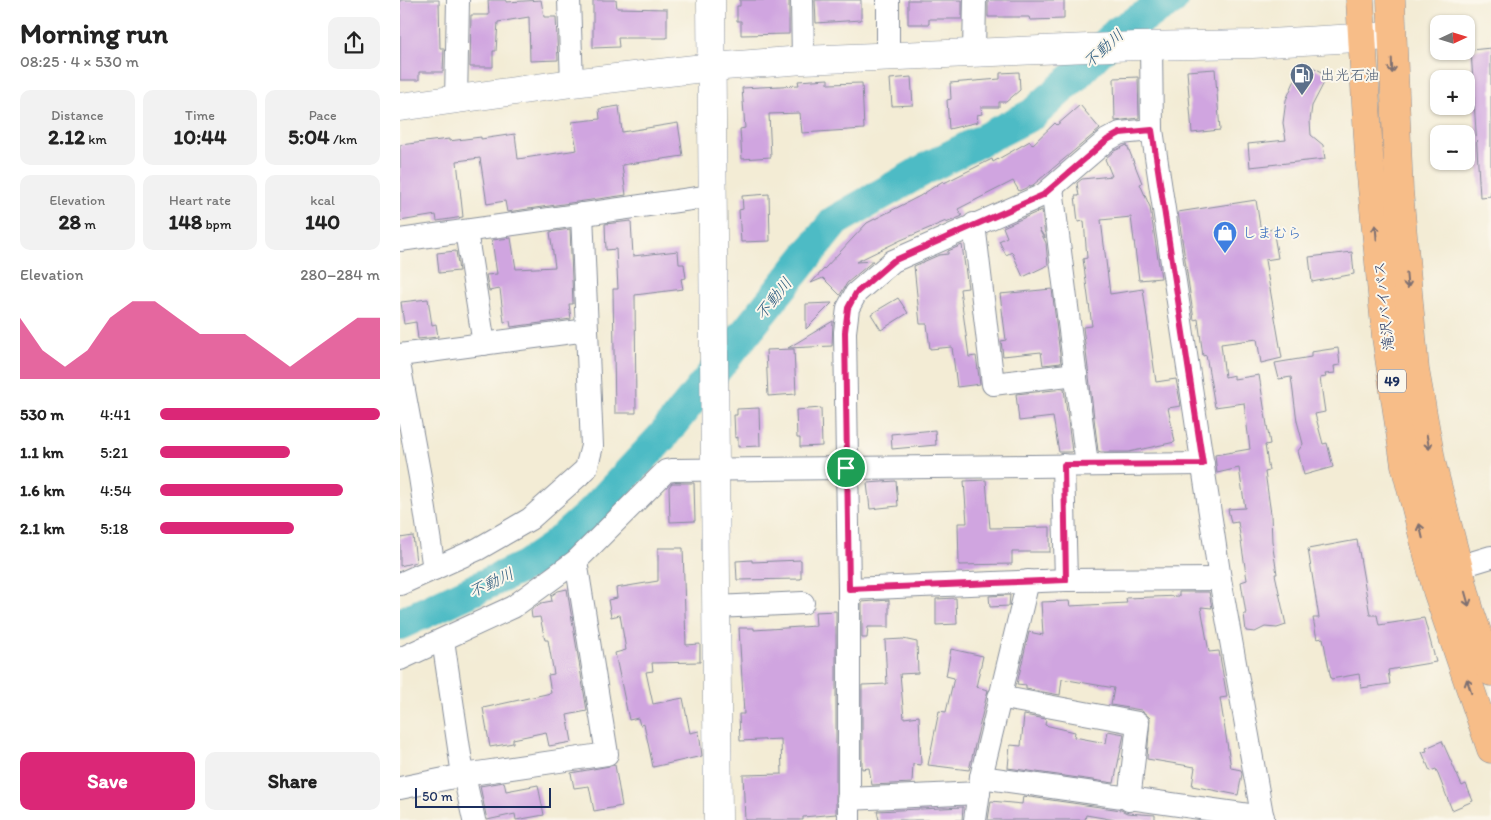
<!DOCTYPE html>
<html lang="en">
<head>
<meta charset="utf-8">
<style>
	:root { --surface:#fff; --page:#f2f2f2; --text:#222; --muted:#767676; --accent:#db2777 }
	body { margin:0; font-family:Itim,"Klee One",sans-serif; background:var(--page); color:var(--text); height:100vh; display:flex; flex-direction:column; font-size:19px; white-space:nowrap }
	* { box-sizing:border-box; margin:0 }
	p { font-size:16px; color:var(--muted) }
	.icon { flex:none; width:28px; height:28px; fill:none; stroke:currentColor; stroke-width:2; stroke-linecap:round; stroke-linejoin:round }
	.map { position:relative; flex:1; overflow:hidden }
	.side { display:flex; flex-direction:column; background:var(--surface); width:400px }
	.side>* { flex:none }
	.needle { width:32px; rotate:86deg }
	.buttons { position:absolute; left:1030px; top:15px; display:grid; gap:10px }
	.buttons a { display:grid; place-items:center; width:45px; height:45px; border-radius:10px; background:var(--surface); box-shadow:0 1px 4px #0004; font-size:25px }
	.scale { position:absolute; left:15px; bottom:12px; width:136px; box-sizing:border-box; padding-left:5px; border:2px solid #1b2f5e; border-top:0; font-size:14px; line-height:18px; white-space:nowrap; color:#1b2f5e; -webkit-text-stroke:4px #fbf7ec; paint-order:stroke }
	.pin { position:absolute; display:grid; place-items:center; width:42px; height:42px; color:#fff; margin:-21px; border:2px solid #fff; border-radius:50%; box-shadow:0 1px 5px #0007 }
	.round { display:grid; place-items:center; flex:none; width:52px; height:52px; border-radius:10px; background:var(--page) }
	.headline { display:flex; align-items:center; justify-content:space-between; height:85px; padding:0 20px }
	h1 { font-size:28px; font-weight:700; line-height:38px }
	.metrics { display:grid; grid-template-columns:repeat(3,1fr); gap:8px; height:85px; padding:5px 20px }
	.metrics div { display:grid; align-content:center; border-radius:10px; background:var(--page); text-align:center }
	.metrics b { font-size:21px; font-weight:700 }
	.metrics small { font-size:14px; font-weight:400 }
	.metrics p { font-size:14px }
	.chart { height:140px; padding:10px 20px }
	.chart p { display:flex; justify-content:space-between }
	.chart svg { width:100%; height:90px; margin-top:5px; fill:var(--accent); opacity:.7 }
	.button { display:flex; gap:10px; margin-top:auto; padding:10px 20px }
	.button a { flex:1; height:58px; border-radius:10px; background:var(--accent); color:#fff; font-size:20px; font-weight:700; line-height:58px; text-align:center }
	.button a+a { background:var(--page); color:var(--text) }
	ul { padding:0 20px; list-style:none; font-size:16px }
	li { display:grid; grid-template-columns:80px 60px 1fr; align-items:center; height:38px }
	li i { height:12px; border-radius:6px; background:var(--accent) }
	main { display:flex; flex:1; min-height:0 }
	.map>svg:first-child { display:block }
</style>
</head>
<body>
<main>
<section class="side">
<div class="headline"><div><h1>Morning run</h1><p>08:25 · 4 × 530 m</p></div><a class="round"><svg class="icon" aria-label="share" viewBox="0 0 24 24"><path d="M12 15V3M7 8l5-5 5 5M5 13v7h14v-7"/></svg></a></div>
<div class="metrics">
<div><p>Distance</p><b>2.12<small> km</small></b></div>
<div><p>Time</p><b>10:44</b></div>
<div><p>Pace</p><b>5:04<small> /km</small></b></div>
</div>
<div class="metrics">
<div><p>Elevation</p><b>28<small> m</small></b></div>
<div><p>Heart rate</p><b>148<small> bpm</small></b></div>
<div><p>kcal</p><b>140</b></div>
</div>
<div class="chart"><p><span>Elevation</span>280–284 m</p>
<svg viewBox="0 0 160 44" preserveAspectRatio="none"><path d="M0 44V14L10 30L20 38L30 30L40 14L50 6L60 6L70 14L80 22L90 22L100 22L110 30L120 38L130 30L140 22L150 14L160 14V44z"/></svg>
</div>
<ul>
<li><b>530 m</b>4:41<i style="width:100%"></i></li>
<li><b>1.1 km</b>5:21<i style="width:59%"></i></li>
<li><b>1.6 km</b>4:54<i style="width:83%"></i></li>
<li><b>2.1 km</b>5:18<i style="width:61%"></i></li>
</ul>
<div class="button"><a>Save</a><a>Share</a></div>
</section>
<div class="map">
<svg width="1091" height="820" viewBox="0 0 1091 820">
	<rect width="100%" height="100%" fill="#fbf7ec"/>
	<filter id="ink" filterUnits="userSpaceOnUse"><feTurbulence type="fractalNoise" baseFrequency=".02" numOctaves="2"/><feDisplacementMap in="SourceGraphic" scale="10" xChannelSelector="R" yChannelSelector="G"/><feConvolveMatrix kernelMatrix="1 2 1 2 8 2 1 2 1" color-interpolation-filters="sRGB"/></filter>
	<filter id="wash" filterUnits="userSpaceOnUse"><feTurbulence type="fractalNoise" baseFrequency=".0096" numOctaves="4" result="noise"/><feDisplacementMap in="SourceGraphic" scale="20" xChannelSelector="R" yChannelSelector="G"/><feGaussianBlur stdDeviation="1.12" result="paint"/><feColorMatrix in="noise" values="0 0 0 0 0 0 0 0 0 0 0 0 0 0 0 0 0 1.4 0 .05"/><feComposite in="paint" operator="in"/></filter>
	<g filter="url(#wash)">
		<rect width="100%" height="100%" fill="#f3ecd5"/>
		<g fill="none" stroke-linecap="round" stroke-linejoin="round">
			<polyline stroke="#4dbbc5" stroke-width="32" points="0,624 125,566 153,547 192,512 261,438 435,221 527,168 633,114 674,77 718,32 772,0"/>
		</g>
		<g id="blocks">
			<g fill="#d0a5e0">
				<polygon points="0,0 39,0 40,48 44,48 43,72 19,72 19,80 0,80"/>
				<polygon points="88,0 106,0 106,2 141,0 144,17 156,17 158,60 130,61 129,17 98,22 96,51 93,51 93,67 70,67 71,15 89,15"/>
				<polygon points="193,0 216,0 217,8 267,9 267,38 218,38 219,47 193,48"/>
				<polygon points="340,0 389,0 389,34 341,35 341,21 337,21 337,6 340,6"/>
				<polygon points="415,0 461,0 461,20 416,23"/>
				<polygon points="508,0 562,0 562,19 529,19 529,24 508,24"/>
				<polygon points="588,0 664,0 664,19 630,20 629,17 588,17"/>
				<polygon points="1091,48 1091,196 1080,197 1071,50"/>
				<polygon points="903,62 928,75 912,106 910,121 911,135 923,145 925,159 850,167 848,144 886,140 883,123 886,100"/>
				<polygon points="815,69 820,130 792,133 787,71"/>
				<polygon points="619,72 620,90 606,102 599,102 599,107 581,107 582,114 577,115 578,122 549,129 547,100 551,99 550,83 600,79 600,73"/>
				<polygon points="511,77 513,105 492,106 490,79"/>
				<polygon points="738,77 739,118 715,121 714,78"/>
				<polygon points="428,79 428,84 462,83 464,129 402,133 400,113 369,114 371,157 342,159 340,129 345,128 342,88 399,85 398,81"/>
				<polygon points="680,105 700,129 633,185 619,191 613,181 558,209 562,216 560,217 546,223 546,221 501,240 456,262 473,261 447,283 440,295 423,278 411,283 467,223 520,196 543,181 544,183 592,159 593,162 630,141 632,145 655,123 657,125"/>
				<polygon points="219,106 222,132 278,123 283,156 222,165 226,195 107,212 105,201 87,204 80,158 57,161 63,217 37,221 36,215 0,221 0,145 49,139 49,141 81,137 81,139 115,134 118,159 177,150 172,122 200,119 199,109"/>
				<polygon points="727,145 742,183 740,184 750,207 761,278 739,280 731,217 701,220 710,294 743,289 756,382 776,379 781,406 768,408 775,442 729,452 701,452 698,451 683,327 692,326 683,259 687,258 684,221 678,222 675,196 679,196 677,183 682,179 712,176 705,159 714,151"/>
				<polygon points="369,194 370,241 341,242 339,210 343,209 342,196"/>
				<polygon points="856,200 861,232 873,229 878,258 865,260 882,358 861,363 857,339 821,344 825,377 834,375 834,379 859,375 870,444 865,445 869,471 865,472 871,514 872,542 877,574 875,574 886,625 877,628 865,627 855,632 846,631 844,614 846,614 841,582 847,580 838,522 831,523 828,509 845,508 839,468 817,473 815,455 850,449 844,403 815,407 806,355 803,356 798,319 794,320 778,212"/>
				<polygon points="642,210 645,238 639,229 646,243 648,265 623,277 612,252 606,255 599,241 607,237 603,227"/>
				<polygon points="231,221 233,256 278,251 279,264 284,264 286,278 281,279 283,289 235,295 236,413 215,413 213,289 218,289 216,249 206,250 205,224"/>
				<polygon points="170,229 173,304 169,304 171,319 111,327 110,321 104,322 100,289 89,291 86,275 97,274 92,240 111,238 116,269 155,267 150,232"/>
				<polygon points="562,245 568,288 560,289 569,357 576,356 580,384 557,387 552,347 530,349 527,324 520,324 514,266 539,255 548,254 548,251"/>
				<polygon points="56,251 59,271 39,273 37,253"/>
				<polygon points="952,252 954,274 912,282 909,257"/>
				<polygon points="652,289 661,363 643,365 641,352 603,356 601,341 606,340 600,294"/>
				<polygon points="498,298 508,313 481,330 471,314"/>
				<polygon points="28,299 32,325 36,324 38,337 18,339 16,322 4,324 1,302"/>
				<polygon points="432,303 406,329 406,304"/>
				<polygon points="433,321 432,346 388,348"/>
				<polygon points="938,348 940,365 934,366 935,373 925,374 926,377 920,378 925,412 915,414 923,444 927,443 933,467 904,475 898,451 903,444 897,421 891,377 879,379 875,363 911,357 911,352"/>
				<polygon points="394,349 396,394 368,396 366,350"/>
				<polygon points="664,389 672,452 659,452 653,417 619,421 616,394"/>
				<polygon points="359,408 360,446 338,447 338,437 335,438 334,415 337,415 337,409"/>
				<polygon points="421,408 422,446 400,447 400,438 397,438 396,410"/>
				<polygon points="535,430 536,445 492,449 491,434"/>
				<polygon points="586,480 590,528 650,527 650,552 612,552 612,564 559,565 558,523 567,523 564,481"/>
				<polygon points="496,481 498,506 470,509 467,483"/>
				<polygon points="272,483 294,483 295,521 270,522 269,487"/>
				<polygon points="13,536 16,562 0,566 0,538"/>
				<polygon points="957,540 970,615 977,615 979,625 1024,618 1036,662 988,670 990,684 961,688 959,674 931,679 923,638 917,639 913,618 919,618 908,549"/>
				<polygon points="258,548 283,548 286,645 300,644 300,662 252,663 253,671 246,672 253,704 283,698 290,733 299,731 302,756 253,767 244,724 240,725 238,718 229,720 215,653 226,650 220,615 211,617 208,600 217,598 216,588 258,581"/>
				<polygon points="352,560 352,562 401,560 401,579 337,580 336,561"/>
				<polygon points="167,589 187,711 167,715 172,742 149,746 146,732 113,739 113,743 90,747 83,708 151,693 148,675 154,674 148,640 145,640 140,617 132,618 131,610 141,603 152,601 151,596 158,591"/>
				<polygon points="779,592 809,592 812,608 801,607 809,652 819,651 827,697 820,698 831,768 841,770 842,774 838,795 792,786 795,767 747,759 750,718 741,710 711,705 714,688 662,679 660,695 626,689 626,685 617,684 629,632 643,635 641,602 669,601 670,606 727,603 726,598 779,596"/>
				<polygon points="610,595 609,606 590,607 589,596"/>
				<polygon points="556,598 557,624 536,625 536,599"/>
				<polygon points="489,600 489,627 468,627 467,638 462,638 462,602"/>
				<polygon points="436,611 436,814 403,817 403,820 345,820 343,775 382,774 381,739 340,741 339,714 344,714 339,628 354,628 354,630 416,626 415,612"/>
				<polygon points="503,639 517,642 518,673 500,674 504,718 519,716 521,765 513,764 512,783 472,785 469,768 462,769 462,685 487,684 485,640"/>
				<polygon points="551,649 583,656 576,687 588,690 569,770 528,765 539,711 546,712 554,678 546,676"/>
				<polygon points="624,715 646,719 645,725 675,732 674,737 706,743 708,731 724,734 714,783 608,768 610,745 621,746"/>
				<polygon points="1042,741 1062,786 1066,784 1073,801 1052,810 1036,769 1030,771 1022,752 1027,751 1026,748"/>
				<polygon points="215,765 222,806 194,811 189,786 174,788 171,773"/>
				<polygon points="104,782 106,791 138,785 144,815 116,820 115,814 87,820 80,786"/>
				<polygon points="623,796 721,810 727,813 755,815 755,820 715,820 686,815 685,820 588,820 591,801 622,804"/>
				<polygon points="563,807 562,820 479,820 477,811"/>
			</g>
		</g>
	</g>
	<g filter="url(#ink)">
		<use href="#blocks" fill-opacity="0" stroke="#878e9a" stroke-width="1"/>
		<g fill="none" stroke-linecap="round" stroke-linejoin="round">
			<defs>
				<g id="minor">
					<polyline points="169,0 172,83"/>
					<polyline points="402,0 403,60"/>
					<polyline points="488,0 488,55"/>
					<polyline points="751,45 752,130 820,579 863,820"/>
					<polyline points="574,52 575,0"/>
					<polyline points="56,100 58,0"/>
					<polyline points="652,188 687,465"/>
					<polyline points="574,224 593,384 676,374"/>
					<polyline points="66,231 84,344"/>
					<polyline points="0,240 312,196"/>
					<polyline points="0,355 187,330"/>
					<polyline points="0,369 20,477 34,569"/>
					<polyline points="663,465 666,580"/>
					<polyline points="1058,567 1091,557"/>
					<polyline points="0,584 78,549 130,519 186,469 192,446 182,214"/>
					<polyline points="449,589 666,580 820,579"/>
					<polyline points="316,607 403,603"/>
					<polyline points="43,640 61,762 74,820"/>
					<polyline points="0,659 113,607 176,561 266,471 273,470 803,464"/>
					<polyline points="599,697 738,723 729,800"/>
					<polyline points="581,777 863,817"/>
					<polyline points="0,788 64,775 207,754 176,561"/>
					<polyline points="448,799 579,793"/>
					<polyline points="449,820 449,589 445,332 448,308 456,293 493,261 643,195 707,140 720,133 752,130"/>
					<polyline points="575,820 581,777 628,581"/>
				</g>
				<g id="tertiary">
					<polyline points="311,0 318,820"/>
					<polyline points="0,107 172,83 312,67 403,60 737,46 852,44 991,36"/>
				</g>
				<g id="trunk">
					<polyline points="960,0 969,155 986,337 1005,465 1037,591 1091,749"/>
					<polyline points="991,0 999,191 1015,370 1032,465 1070,611 1091,672"/>
				</g>
			</defs>
			<use href="#minor" stroke="#878e9a" stroke-width="24"/>
			<use href="#tertiary" stroke="#878e9a" stroke-width="29"/>
			<use href="#trunk" stroke="#878e9a" stroke-width="29"/>
			<use href="#minor" stroke="#fff" stroke-width="22"/>
			<use href="#tertiary" stroke="#fff" stroke-width="28"/>
			<use href="#trunk" stroke="#f7bd88" stroke-width="28"/>
		</g>
		<defs><path id="oneway-shaft" d="M-6 0H5M1.5-3L5.5 0L1.5 3" fill="none" stroke-width="1.6" stroke-linecap="round" stroke-linejoin="round" transform="scale(1.25)"/></defs>
		<g stroke="#7e6f71">
			<use href="#oneway-shaft" transform="translate(992 66) rotate(88)"/>
			<use href="#oneway-shaft" transform="translate(976 232) rotate(-95)"/>
			<use href="#oneway-shaft" transform="translate(1007 281) rotate(85)"/>
			<use href="#oneway-shaft" transform="translate(1028 442) rotate(80)"/>
			<use href="#oneway-shaft" transform="translate(1021 531) rotate(-103)"/>
			<use href="#oneway-shaft" transform="translate(1067 599) rotate(74)"/>
			<use href="#oneway-shaft" transform="translate(1069 686) rotate(-108)"/>
		</g>
	</g>
	<g fill="none" stroke-linecap="round" stroke-linejoin="round" filter="url(#ink)">
		<defs>
			<polygon id="route" points="752,130 803,464 664,465 666,580 449,589 445,332 448,308 456,293 493,261 643,195 707,140 720,133"/>
		</defs>
		<use href="#route" stroke="#fff" stroke-width="10"/>
		<use href="#route" stroke="#db2777" stroke-width="6"/>
	</g>
	<defs>
		<symbol id="fuel-pin" viewBox="-11 -11 22 30"><path d="M0 17L-7.5 6A9.5 9.5 0 1 1 7.5 6Z" fill="#5c6f8a" stroke="#fbf7ec"/><path d="M-5.5-6h7V0h2V4h1.3V-2.5L3-4.5l.8-.8L6-3V5H2.5V1h-1V6h-7ZM-4.2-4.7v3.2H.2V-4.7Z" fill="#fff"/></symbol>
		<symbol id="shop-pin" viewBox="-11 -11 22 30"><path d="M0 17L-7.5 6A9.5 9.5 0 1 1 7.5 6Z" fill="#3f7fe0" stroke="#fbf7ec"/><path d="M-5-2.5h2.3a2.7 3.5 0 0 1 5.4 0H5L5.5 6h-11ZM-1.5-2.5h3a1.5 2.3 0 0 0-3 0Z" fill="#fff"/></symbol>
	</defs>
	<g fill-rule="evenodd">
		<use href="#fuel-pin" x="888" y="61" width="28" height="38"/>
		<use href="#shop-pin" x="811" y="219" width="28" height="38"/>
	</g>
	<g text-anchor="middle" stroke-width="4" stroke-linejoin="round" paint-order="stroke">
		<rect fill="#fbf7ec" stroke="#5e6b89" stroke-width="1" x="978" y="369.5" width="28" height="23" rx="4"/>
		<g font-size="14" font-weight="bold" fill="#1b2f5e">
			<text x="992" y="386">49</text>
		</g>
		<g font-size="15" fill="#4e5e75" stroke="#fbf7ec" text-anchor="start">
			<text x="920" y="80">出光石油</text>
		</g>
		<g font-size="15" fill="#366cbe" stroke="#fbf7ec" text-anchor="start">
			<text x="842" y="238">しまむら</text>
		</g>
		<g font-size="15" fill="#1b2f5e" stroke="#fbf7ec">
			<text transform="translate(984 306) rotate(-96)" y="5">滝沢バイパス</text>
		</g>
		<g font-size="16" font-style="italic" fill="#2a597d" stroke="#fbf7ec">
			<text transform="translate(703 48) rotate(-42)" y="6">不動川</text>
			<text transform="translate(373 298) rotate(-51)" y="6">不動川</text>
			<text transform="translate(91 582) rotate(-25)" y="6">不動川</text>
		</g>
	</g>
</svg>
<div class="buttons">
<a><svg class="needle" viewBox="-14 -14 28 28"><path d="M0-13l5 13h-10z" fill="#e53935"/><path d="M0 13l5-13h-10z" fill="#767676"/></svg></a>
<a>+</a>
<a>−</a>
</div>
<div class="scale">50 m</div>
<div class="pin" style="left:446px;top:468px;background:#1e9e55"><svg class="icon" aria-label="arrive" viewBox="0 0 24 24"><path d="M6 21V4h12l-3 4 3 4H6"/></svg></div>
</div>
</main>
</body>
</html>
